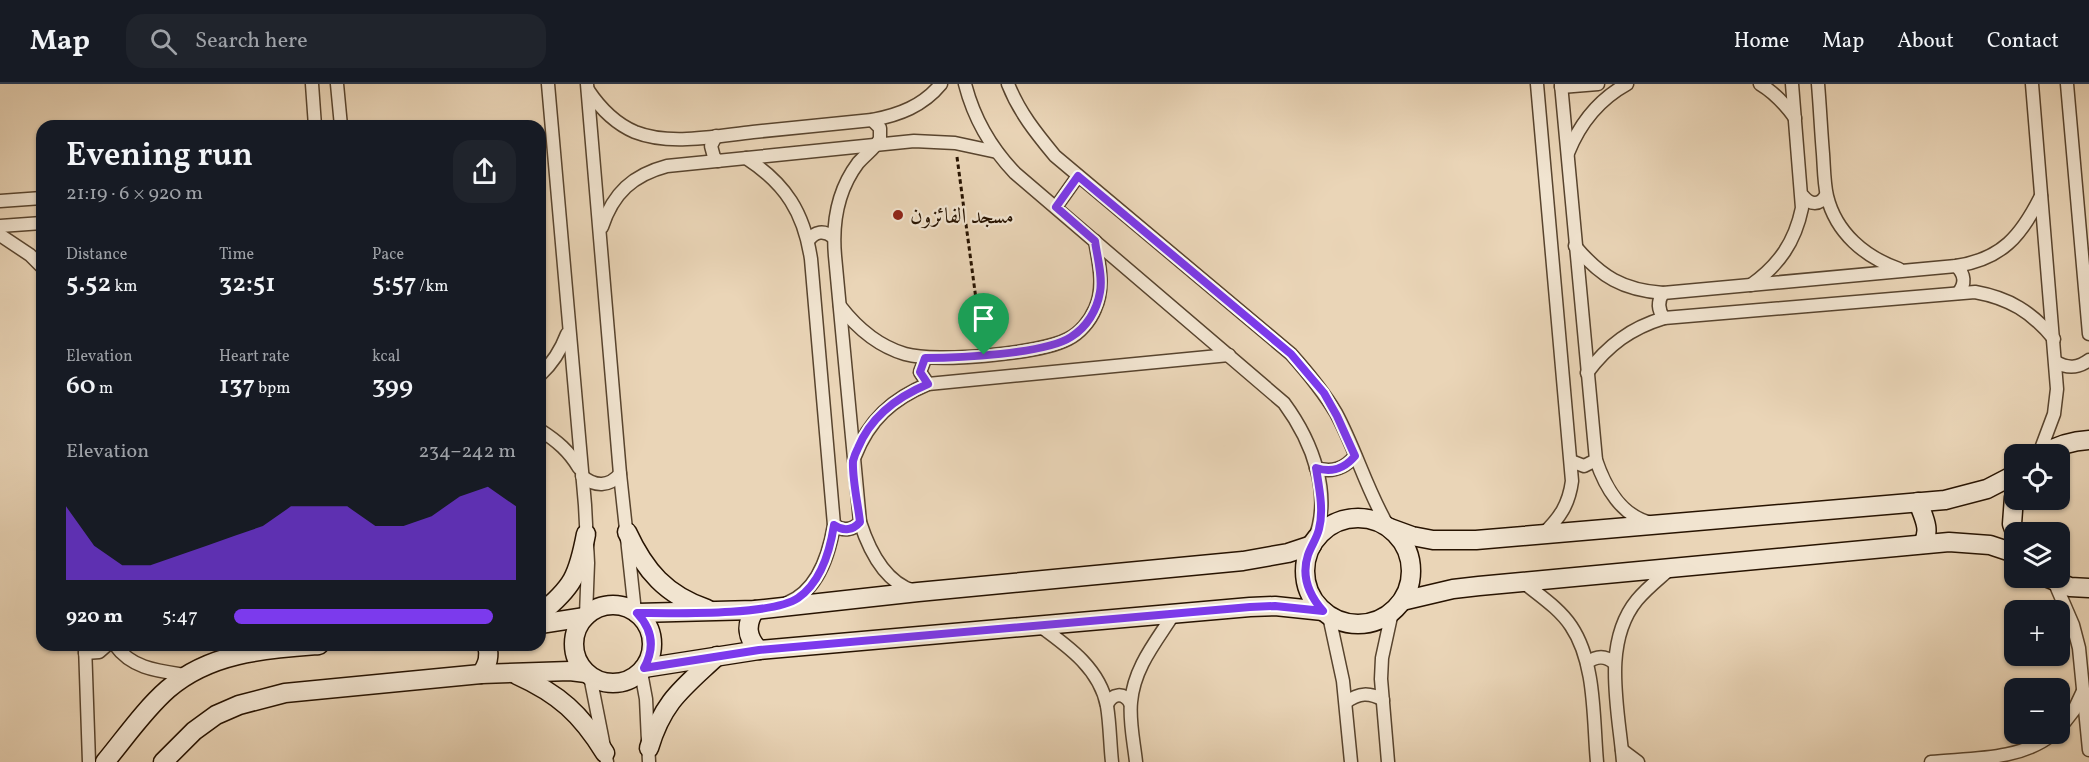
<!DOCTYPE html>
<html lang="en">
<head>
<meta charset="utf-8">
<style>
	:root { --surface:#171b24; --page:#20242c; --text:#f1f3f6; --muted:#9ea1a6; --line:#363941; --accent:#7c3aed }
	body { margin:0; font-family:Vollkorn,Amiri,serif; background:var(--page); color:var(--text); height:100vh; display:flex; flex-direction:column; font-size:22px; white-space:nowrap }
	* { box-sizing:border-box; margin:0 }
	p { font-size:20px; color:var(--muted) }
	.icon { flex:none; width:33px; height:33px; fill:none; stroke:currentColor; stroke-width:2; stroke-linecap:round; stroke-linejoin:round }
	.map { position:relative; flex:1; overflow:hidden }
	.details { position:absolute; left:36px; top:36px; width:510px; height:531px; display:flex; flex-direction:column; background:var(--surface); border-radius:18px; box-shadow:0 2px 4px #0004 }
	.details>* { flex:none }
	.fabs { position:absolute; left:2004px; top:360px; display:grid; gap:12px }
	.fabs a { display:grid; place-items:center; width:66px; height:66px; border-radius:12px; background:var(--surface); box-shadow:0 2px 4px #0004; font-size:30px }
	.pin { position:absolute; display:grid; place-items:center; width:51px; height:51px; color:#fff; margin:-62px -26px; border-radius:50% 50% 50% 0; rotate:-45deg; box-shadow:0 0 6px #0007 }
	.pin .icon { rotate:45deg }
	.round { display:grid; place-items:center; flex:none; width:63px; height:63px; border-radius:18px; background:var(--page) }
	.overview { display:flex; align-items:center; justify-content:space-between; height:102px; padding:0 30px }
	h1 { font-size:33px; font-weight:600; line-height:45px }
	.metrics { display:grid; grid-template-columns:repeat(3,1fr); gap:9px; height:102px; padding:6px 30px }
	.metrics div { display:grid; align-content:center }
	.metrics b { font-size:26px; font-weight:600 }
	.metrics small { font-size:16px; font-weight:400 }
	.metrics p { font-size:16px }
	.chart { height:168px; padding:12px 30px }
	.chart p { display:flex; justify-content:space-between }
	.chart svg { width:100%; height:108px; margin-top:6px; fill:var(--accent); opacity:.7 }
	ul { padding:0 30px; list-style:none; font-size:20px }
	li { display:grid; grid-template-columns:96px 72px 1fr; align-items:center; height:45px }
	li i { height:15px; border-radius:8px; background:var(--accent) }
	header { display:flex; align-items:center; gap:36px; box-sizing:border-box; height:84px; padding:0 30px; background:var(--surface); border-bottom:2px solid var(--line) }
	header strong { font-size:28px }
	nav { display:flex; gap:33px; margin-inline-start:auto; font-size:21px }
	.search { width:420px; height:54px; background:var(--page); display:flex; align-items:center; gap:15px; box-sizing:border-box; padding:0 21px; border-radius:18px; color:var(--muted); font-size:22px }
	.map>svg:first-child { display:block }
</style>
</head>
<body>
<header>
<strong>Map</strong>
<div class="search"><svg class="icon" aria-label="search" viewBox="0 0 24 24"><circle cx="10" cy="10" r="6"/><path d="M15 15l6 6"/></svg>Search here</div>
<nav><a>Home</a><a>Map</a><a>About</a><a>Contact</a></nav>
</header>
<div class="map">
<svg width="2089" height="678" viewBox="0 0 2089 678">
	<rect width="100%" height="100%" fill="#ead5b7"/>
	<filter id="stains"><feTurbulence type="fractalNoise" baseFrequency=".00333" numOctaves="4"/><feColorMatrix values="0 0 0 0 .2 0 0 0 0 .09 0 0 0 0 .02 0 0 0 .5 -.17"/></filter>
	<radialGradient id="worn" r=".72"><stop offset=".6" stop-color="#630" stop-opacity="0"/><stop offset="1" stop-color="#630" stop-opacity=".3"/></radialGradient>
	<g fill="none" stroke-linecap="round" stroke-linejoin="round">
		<defs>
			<g id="street">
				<polyline points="312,0 315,42"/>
				<polyline points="337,0 341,42"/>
				<polyline points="548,0 585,421 588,479 586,531"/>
				<polyline points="587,0 620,390 635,528"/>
				<path d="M965,0C974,35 990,63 1015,89L1284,319C1312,357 1334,412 1313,459"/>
				<path d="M1008,0C1019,28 1036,49 1055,72L1291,270C1308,289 1323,307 1336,329C1356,366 1367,407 1389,444"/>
				<path d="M1537,0L1572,397C1569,420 1560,434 1543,450"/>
				<path d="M1561,0L1596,376C1605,403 1622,433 1652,439"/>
				<path d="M1760,0C1775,9 1785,20 1795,34"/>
				<path d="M1818,0C1820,23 1821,47 1823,70C1824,84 1824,99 1827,112C1836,149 1865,173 1899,185"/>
				<polyline points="2032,0 2057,305 2054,330 2039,370"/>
				<polyline points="2067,0 2089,250"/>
				<polyline points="1561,3 1598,0"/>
				<path d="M588,6C600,24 614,39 635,48C670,62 716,52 753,48C793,44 832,40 872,36C899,31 923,22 941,0"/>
				<path d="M872,36L880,44V55C875,64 865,71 858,79C837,107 832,138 835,172L860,438C869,466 884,498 914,507"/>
				<polyline points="716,52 711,62 714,73 718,77"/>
				<path d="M1568,69C1580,39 1598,16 1627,0"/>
				<path d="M746,74C786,100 804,129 811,175L834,441C829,471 818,507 787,519"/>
				<path d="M1803,112C1810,121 1820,122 1826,111"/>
				<polyline points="0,117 42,114"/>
				<polyline points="1056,123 1078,92"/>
				<polyline points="0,142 42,139"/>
				<path d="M602,143C613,109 633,91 667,82L914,57L955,59L997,68"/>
				<polyline points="0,151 30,171 42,183"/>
				<path d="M808,157C815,147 824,146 833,153"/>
				<path d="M1575,162C1601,193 1623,206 1663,209L1956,182C2002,175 2021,152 2041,112"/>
				<path d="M1956,182C1965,190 1966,200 1958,209"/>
				<path d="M1751,201C1779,181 1795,158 1802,124L1792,0"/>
				<path d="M1663,209C1657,218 1658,226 1664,234"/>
				<path d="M840,222C857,244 878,262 905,270C937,279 1039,270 1068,255C1080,249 1090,237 1095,225C1105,203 1099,179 1095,157"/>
				<polyline points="925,275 920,288 928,300"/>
				<path d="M2056,278C2068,285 2078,284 2089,276"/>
				<path d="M1587,289C1608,261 1631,244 1664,234L1975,208C2009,214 2032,228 2054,255"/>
				<path d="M540,291C553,279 561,266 567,250"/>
				<path d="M540,346C557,357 569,367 579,384"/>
				<path d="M855,372C869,336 892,315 928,300L1229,271"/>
				<polyline points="1571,377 1584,382 1596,376"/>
				<path d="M1316,384C1332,389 1344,385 1355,372"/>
				<path d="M582,392C595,403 609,403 620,390"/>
				<path d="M834,441C844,448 853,446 860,438"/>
				<polyline points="2054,497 2073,541 2079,564 2089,666"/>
				<path d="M1523,498C1540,512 1559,524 1571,542C1596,579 1593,635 1597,678"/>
				<polyline points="1329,532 1343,597 1351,678"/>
				<path d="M1040,542C1069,563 1100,585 1107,622C1110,640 1110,660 1112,678"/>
				<polyline points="85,561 89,678"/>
				<path d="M115,561C132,585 159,587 186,591"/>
				<polyline points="85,569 99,568 107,561"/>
				<path d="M1587,579C1596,572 1605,571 1614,579"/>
				<polyline points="641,588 646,615 649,678"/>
				<polyline points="590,592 607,678"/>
				<path d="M1346,618C1359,609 1369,608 1383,616"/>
				<path d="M1107,621C1112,609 1124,608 1130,619"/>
				<polyline points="2060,644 2074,626 2083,607"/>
				<polyline points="1622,666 1638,678"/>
				<path d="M1136,678C1134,659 1129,637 1131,618C1134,584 1155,559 1173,531"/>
				<polyline points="1388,678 1381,595 1382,574 1392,528"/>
				<path d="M1623,678C1619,627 1601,560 1637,516C1647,504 1660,494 1671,484"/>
				<path d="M1931,678C1972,674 2019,677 2053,650"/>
			</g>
			<g id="secondary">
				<path d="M2043,370C2058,361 2071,357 2089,356"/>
				<polyline points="2014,413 2012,440 2015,448"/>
				<path d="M1918,418C1923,432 1932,447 1922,460"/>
				<circle cx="1358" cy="487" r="53"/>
				<polyline points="1390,444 1412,452 1433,456 1476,456 1945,416 1987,405 2014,391"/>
				<path d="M627,448C645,487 666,511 707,525"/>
				<polyline points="2048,494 2070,503 2089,504"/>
				<polyline points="1402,517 1453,505 1479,502 1949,458 1990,461 2014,469"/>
				<circle cx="613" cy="560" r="39"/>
				<path d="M755,526C745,541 747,554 759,566"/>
				<polyline points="637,529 755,526 918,508 1243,477 1288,469 1312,461"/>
				<path d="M540,530C573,503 578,492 586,450"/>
				<polyline points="540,540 585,533"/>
				<polyline points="644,584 759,566 1250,523 1275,522 1323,527"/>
				<path d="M481,590C488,580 490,572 487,561"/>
				<path d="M517,591C559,610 581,630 605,669"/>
				<path d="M649,664C663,617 683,604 717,572"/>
				<path d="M105,678C125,654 144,626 168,605C211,568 266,565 319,561"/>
				<polyline points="163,678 194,647 216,631 239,621 285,609 481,590 570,587 586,589"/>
			</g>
		</defs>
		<use href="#street" stroke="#58442e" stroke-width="15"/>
		<use href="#secondary" stroke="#271301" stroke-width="21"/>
		<polyline stroke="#271301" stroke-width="3" stroke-dasharray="4.5 3" stroke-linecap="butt" points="957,73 982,260"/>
		<use href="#street" stroke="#f1e4d0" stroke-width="12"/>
		<use href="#secondary" stroke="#f1e4d0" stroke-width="18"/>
	</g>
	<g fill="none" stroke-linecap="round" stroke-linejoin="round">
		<defs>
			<path id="route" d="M1078,92L1291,270L1324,309L1337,332L1355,372C1344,385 1332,389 1316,384C1319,403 1324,426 1319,445C1317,454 1311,462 1308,471C1301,492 1309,511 1323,527L1275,522L1250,523L759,566L644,584C655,564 653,546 637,529C671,529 772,532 798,514C821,498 830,467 834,441C844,448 853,446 860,438C858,420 852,394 853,377C854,373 856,368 858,364C871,332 897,313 928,300L920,288L925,274C958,274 1045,270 1071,253C1087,243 1097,226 1100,208C1103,192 1097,173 1095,157L1056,123Z"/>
		</defs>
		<use href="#route" stroke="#fff" stroke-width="12"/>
		<use href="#route" stroke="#7c3aed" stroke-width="8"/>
	</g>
	<circle fill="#8f2418" stroke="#f1e4d0" stroke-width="2" cx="898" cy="131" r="6"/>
	<g text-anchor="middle" stroke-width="4.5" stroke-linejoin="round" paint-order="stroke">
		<g font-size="22" fill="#271301" stroke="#f1e4d0" text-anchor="start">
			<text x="910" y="139">مسجد الفائزون</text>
		</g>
	</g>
	<rect width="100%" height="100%" filter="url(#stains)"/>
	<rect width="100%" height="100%" fill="url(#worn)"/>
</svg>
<div class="fabs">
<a><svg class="icon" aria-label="locate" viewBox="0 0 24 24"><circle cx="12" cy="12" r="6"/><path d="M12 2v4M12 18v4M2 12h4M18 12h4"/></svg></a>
<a><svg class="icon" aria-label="layers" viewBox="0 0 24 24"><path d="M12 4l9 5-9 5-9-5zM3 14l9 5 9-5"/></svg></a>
<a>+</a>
<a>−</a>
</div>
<div class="pin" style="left:984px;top:271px;background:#1e9e55"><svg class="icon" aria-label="arrive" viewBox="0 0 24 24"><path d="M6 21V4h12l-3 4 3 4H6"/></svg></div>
<section class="details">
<div class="overview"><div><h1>Evening run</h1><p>21:19 · 6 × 920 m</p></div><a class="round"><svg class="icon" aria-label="share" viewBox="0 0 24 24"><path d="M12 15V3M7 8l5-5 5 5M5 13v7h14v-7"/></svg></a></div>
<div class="metrics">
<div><p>Distance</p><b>5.52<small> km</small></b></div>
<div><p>Time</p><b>32:51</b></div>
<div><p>Pace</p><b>5:57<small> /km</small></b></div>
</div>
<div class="metrics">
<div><p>Elevation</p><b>60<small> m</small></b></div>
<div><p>Heart rate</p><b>137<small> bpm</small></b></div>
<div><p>kcal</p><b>399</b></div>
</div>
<div class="chart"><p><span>Elevation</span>234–242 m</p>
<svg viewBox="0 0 160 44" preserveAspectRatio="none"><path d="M0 44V14L10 30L20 38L30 38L40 34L50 30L60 26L70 22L80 14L90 14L100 14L110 22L120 22L130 18L140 10L150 6L160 14V44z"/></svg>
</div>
<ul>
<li><b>920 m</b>5:47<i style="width:92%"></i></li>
</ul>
</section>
</div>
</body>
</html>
